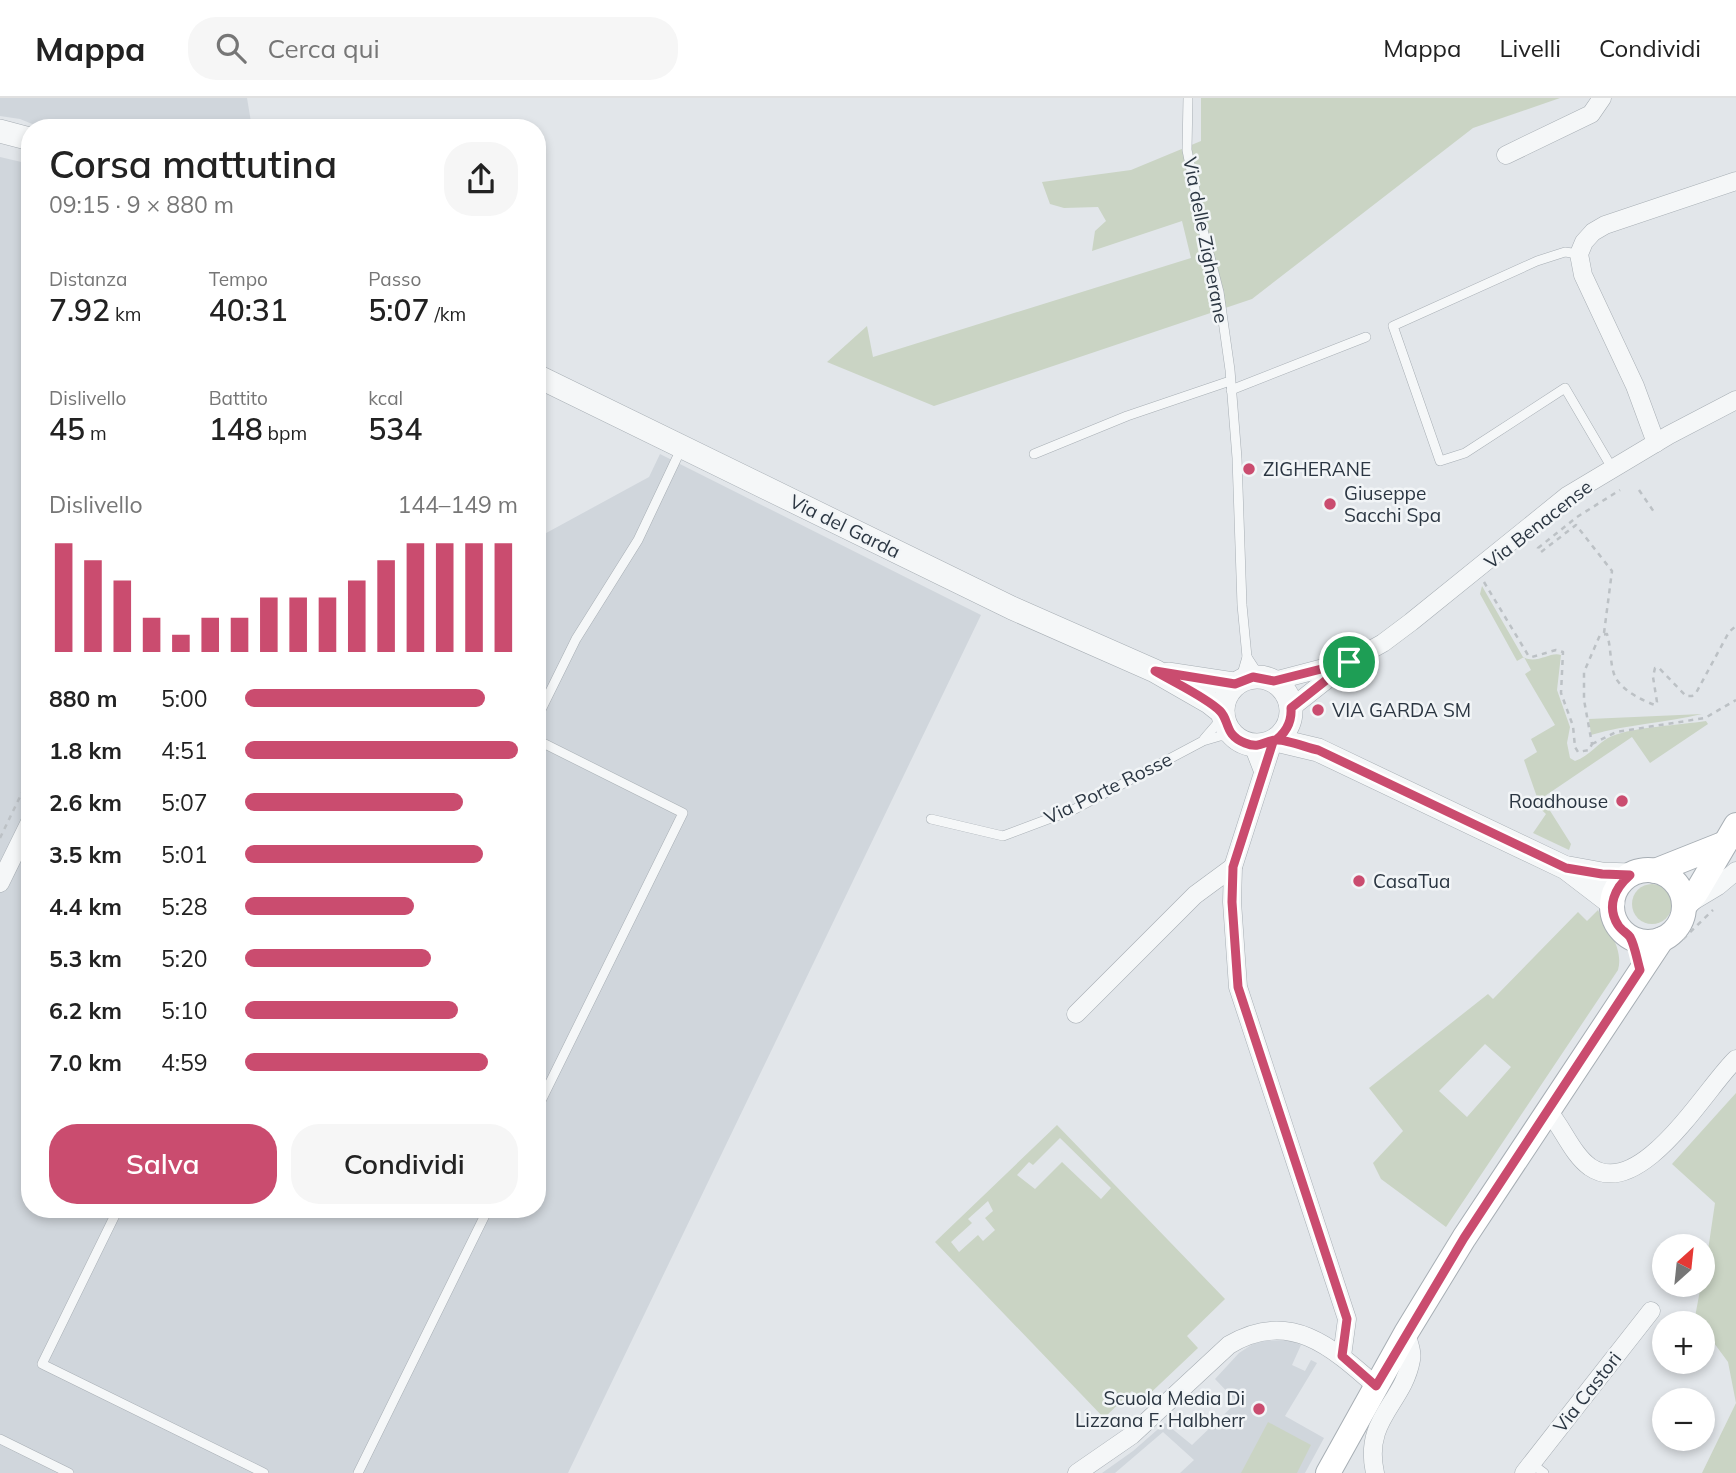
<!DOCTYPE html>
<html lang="it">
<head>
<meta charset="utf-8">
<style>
	:root { --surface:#fff; --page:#f6f6f6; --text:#222; --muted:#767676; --line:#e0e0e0; --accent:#ca4c6f }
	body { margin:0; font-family:Mulish,sans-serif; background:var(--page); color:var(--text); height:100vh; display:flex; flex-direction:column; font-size:26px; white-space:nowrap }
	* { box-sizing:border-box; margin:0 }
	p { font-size:23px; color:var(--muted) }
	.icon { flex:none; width:38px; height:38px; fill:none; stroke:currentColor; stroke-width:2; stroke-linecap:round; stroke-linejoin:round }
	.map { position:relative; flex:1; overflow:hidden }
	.drawer { position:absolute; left:21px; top:21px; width:525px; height:1099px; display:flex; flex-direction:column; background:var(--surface); border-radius:28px; box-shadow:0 4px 10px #0003 }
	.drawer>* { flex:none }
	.needle { width:46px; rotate:27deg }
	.fabs { position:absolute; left:1652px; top:1136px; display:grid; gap:14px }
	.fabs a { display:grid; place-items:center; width:63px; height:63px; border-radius:50%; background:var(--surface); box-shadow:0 4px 10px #0003; font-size:35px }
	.pin { position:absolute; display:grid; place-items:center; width:60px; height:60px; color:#fff; margin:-30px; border:4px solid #fff; border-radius:50%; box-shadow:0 2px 7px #0007 }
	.round { display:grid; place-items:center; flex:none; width:74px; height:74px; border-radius:28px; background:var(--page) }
	.headline { display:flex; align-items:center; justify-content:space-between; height:119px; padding:0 28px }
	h1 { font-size:38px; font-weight:600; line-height:52px }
	.metrics { display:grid; grid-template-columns:repeat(3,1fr); gap:10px; height:119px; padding:7px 28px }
	.metrics div { display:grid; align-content:center }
	.metrics b { font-size:30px; font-weight:600 }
	.metrics small { font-size:19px; font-weight:400 }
	.metrics p { font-size:19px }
	.chart { height:196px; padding:14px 28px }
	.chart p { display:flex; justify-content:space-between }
	.chart svg { width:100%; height:126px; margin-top:7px; stroke:var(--accent); stroke-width:6 }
	.cta { display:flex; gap:14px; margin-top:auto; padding:14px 28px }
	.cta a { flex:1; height:80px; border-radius:28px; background:var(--accent); color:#fff; font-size:28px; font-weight:600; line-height:80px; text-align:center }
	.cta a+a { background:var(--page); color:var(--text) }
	ul { padding:0 28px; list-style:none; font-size:23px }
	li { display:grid; grid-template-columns:112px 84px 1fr; align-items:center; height:52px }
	li i { height:18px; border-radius:9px; background:var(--accent) }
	header { display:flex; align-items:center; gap:42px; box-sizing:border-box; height:98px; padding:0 35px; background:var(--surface); border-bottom:2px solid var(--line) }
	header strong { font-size:33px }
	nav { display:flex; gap:38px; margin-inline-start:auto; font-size:24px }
	.search { width:490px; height:63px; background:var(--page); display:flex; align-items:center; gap:18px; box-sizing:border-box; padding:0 24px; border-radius:28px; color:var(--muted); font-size:26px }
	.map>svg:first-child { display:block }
</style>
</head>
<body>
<header>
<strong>Mappa</strong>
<div class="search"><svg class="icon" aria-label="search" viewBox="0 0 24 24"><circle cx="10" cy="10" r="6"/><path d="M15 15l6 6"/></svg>Cerca qui</div>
<nav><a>Mappa</a><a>Livelli</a><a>Condividi</a></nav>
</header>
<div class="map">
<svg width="1736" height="1375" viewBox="0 0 1736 1375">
	<rect width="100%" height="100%" fill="#e2e6ea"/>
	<g fill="#d0d6dc">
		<polygon points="0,0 247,0 252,30 42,30 20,21 0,18"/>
		<polygon points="0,59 30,66 30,1111 537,1111 537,440 649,379 660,356 981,517 568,1375 0,1375"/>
		<polygon points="1259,1242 1292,1243 1301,1247 1292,1267 1305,1273 1311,1262 1317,1265 1285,1318 1324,1340 1305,1375 1180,1375 1194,1362 1163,1334 1115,1375 1102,1375 1133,1353 1165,1325 1192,1347 1237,1304 1215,1281 1239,1255"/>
	</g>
	<g fill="#cad4c4" fill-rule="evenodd">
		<polygon points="1201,0 1560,0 1473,30 1252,201 934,308 827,264 867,228 873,259 1191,160 1182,123 1092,153 1095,133 1106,123 1098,109 1064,110 1050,106 1042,84 1131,72 1201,43"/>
		<path d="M1482,488L1523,559C1537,567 1550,553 1561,557L1557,592L1570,629L1567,645L1570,660L1575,663C1590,658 1598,644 1612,638C1635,629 1680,627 1706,623L1708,626L1650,665L1632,639L1542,700L1571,746L1569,752L1533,735L1546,716L1534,705L1538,702L1524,662L1537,654L1531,641L1555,627L1525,576L1531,572L1524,559L1517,563L1480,496Z"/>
		<path d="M1702,616C1665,625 1628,626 1591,637L1589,621Z"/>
		<circle cx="1652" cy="806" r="20"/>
		<path d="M1598,812C1607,831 1624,850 1618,872L1446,1129L1381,1081L1373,1065L1403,1033L1369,990L1488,896L1493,901L1578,814L1587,823ZM1485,946L1511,969L1467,1019L1439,993Z"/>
		<polygon points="1736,995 1736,1375 1702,1375 1736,1305 1728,1264 1703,1230 1703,1225 1699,1225 1695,1219 1701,1187 1703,1186 1715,1105 1672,1066"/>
		<path d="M1057,1027L1225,1201L1187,1238L1198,1250L1142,1303L1132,1293L1104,1320L935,1144ZM1060,1040L1111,1090L1101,1101L1062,1064L1035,1091L1017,1077L1029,1064L1033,1067ZM988,1103L993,1113L985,1120L995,1132L983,1143L978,1137L959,1154L951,1144L972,1125L968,1121Z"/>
		<polygon points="1268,1324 1311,1347 1297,1375 1241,1375"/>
	</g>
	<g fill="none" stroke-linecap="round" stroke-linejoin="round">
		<defs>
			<g id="service">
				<polyline points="1188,0 1187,52 1203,132 1219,194 1230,272 1237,360 1242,507 1247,559 1240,583"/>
				<polyline points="1579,156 1565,154 1537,163 1393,228 1440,363 1465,355 1565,290 1612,370"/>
				<polyline points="1231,292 1366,239"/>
				<polyline points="1034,356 1127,318 1230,283"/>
				<polyline points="1247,559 1260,579"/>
				<polyline points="537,620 576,541 638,442 682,349"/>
				<polyline points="1204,641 1223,619"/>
				<polyline points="537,642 683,715 537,1011"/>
				<polyline points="931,721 1003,738 1075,711 1203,643 1220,638 1233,638"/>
				<polyline points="118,1111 42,1266 264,1375"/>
				<polyline points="0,1341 69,1375"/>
				<polyline points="1531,1365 1544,1375"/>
				<polyline points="358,1375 488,1111"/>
			</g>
			<g id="minor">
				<polyline points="1506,57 1591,16 1602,0"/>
				<polyline points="1656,345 1635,288 1583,177 1579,156 1584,144 1593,134 1605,127 1736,83"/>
				<polyline points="1274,583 1339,566"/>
				<polyline points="1291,610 1349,564 1383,545 1411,524 1567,398 1669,337 1736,302"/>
				<polyline points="1273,644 1233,769 1232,804 1238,889 1347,1221 1342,1258"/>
				<polyline points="1253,647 1263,673"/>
				<polyline points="0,785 30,724"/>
				<polyline points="1693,803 1718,788 1736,773"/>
				<polyline points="1076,916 1195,797 1233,769"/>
				<path d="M1548,1013C1563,1030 1572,1056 1590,1069C1641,1104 1707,988 1736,961"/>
				<path d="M1077,1375L1132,1337L1229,1247C1289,1211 1331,1248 1376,1288"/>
				<path d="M1375,1375C1363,1321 1403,1306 1411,1262C1413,1254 1408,1243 1406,1235"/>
				<polyline points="1524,1375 1651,1213"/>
			</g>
			<g id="tertiary">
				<polyline points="0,33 30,41"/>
				<polyline points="537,278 1012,510 1155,573 1209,604 1223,615"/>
				<polyline points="1169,576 1235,586"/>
				<circle cx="1257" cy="613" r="34"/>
				<polyline points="1276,642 1318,652 1566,770 1613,806"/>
				<polyline points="1569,770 1602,776 1630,777"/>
			</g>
			<g id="secondary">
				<circle cx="1648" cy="808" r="36"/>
				<polyline points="1655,773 1723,746"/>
				<polyline points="1684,808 1696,795 1736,727"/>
				<polyline points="1328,1375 1406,1235 1464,1140 1662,841"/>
			</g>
		</defs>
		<use href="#service" stroke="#a7aeb4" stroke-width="10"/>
		<use href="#minor" stroke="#a7aeb4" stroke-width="19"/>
		<use href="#tertiary" stroke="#a7aeb4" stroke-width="24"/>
		<use href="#secondary" stroke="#a7aeb4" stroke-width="26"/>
		<g stroke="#bcc1c5" stroke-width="2.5" stroke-dasharray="5 5" stroke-linecap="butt">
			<polyline points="1639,392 1654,414"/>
			<path d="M1484,484L1528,557L1532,559L1556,552L1563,554L1561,595L1573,628L1575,649L1578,654L1589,652L1592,646L1584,602V574L1600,537L1607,536C1611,549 1610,564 1614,576C1619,591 1641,602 1655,607L1657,604L1653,579L1655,570H1659L1686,598H1692L1696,595L1729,534L1736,528"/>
			<polyline points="1604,535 1612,473 1576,427 1541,454 1538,450 1577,419 1620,392"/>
			<polyline points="1592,646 1616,634 1705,620 1736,602"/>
			<polyline points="0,740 30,678"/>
			<polyline points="1683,841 1713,812"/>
		</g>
		<use href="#service" stroke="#f5f7f8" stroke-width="9"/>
		<use href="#minor" stroke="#f5f7f8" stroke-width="18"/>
		<use href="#tertiary" stroke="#f5f7f8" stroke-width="23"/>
		<use href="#secondary" stroke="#fff" stroke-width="24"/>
	</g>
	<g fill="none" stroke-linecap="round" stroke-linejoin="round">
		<defs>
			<path id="route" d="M1349,564L1274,583L1253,579L1235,586L1155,573C1173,584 1206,599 1220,613C1230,623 1224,637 1245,645C1260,651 1264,643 1276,642C1285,641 1308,650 1318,652L1566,770L1602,776L1630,777C1615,790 1606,808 1618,827C1621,832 1627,835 1630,839C1635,848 1637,862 1640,872L1464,1140L1376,1288L1342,1258L1347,1221L1238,889L1232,804L1233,769L1273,644C1285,636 1292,625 1291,610L1349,564"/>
		</defs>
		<use href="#route" stroke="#fff" stroke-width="14"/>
		<use href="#route" stroke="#ca4c6f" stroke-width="9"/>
	</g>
	<g fill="#ca4c6f" stroke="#f2f5f7" stroke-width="2.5">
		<circle cx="1249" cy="371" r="7"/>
		<circle cx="1330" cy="406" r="7"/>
		<circle cx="1318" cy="612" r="7"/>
		<circle cx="1622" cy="703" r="7"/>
		<circle cx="1359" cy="783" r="7"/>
		<circle cx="1259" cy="1311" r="7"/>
	</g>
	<g text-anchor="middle" stroke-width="5" stroke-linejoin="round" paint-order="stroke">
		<g font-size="19" fill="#2b3642" stroke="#f2f5f7">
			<text transform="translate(1206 142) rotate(79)" y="7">Via delle Zigherane</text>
			<text transform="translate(1538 426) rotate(-38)" y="7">Via Benacense</text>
			<text transform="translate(845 428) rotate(26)" y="7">Via del Garda</text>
			<text transform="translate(1108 690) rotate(-26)" y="7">Via Porte Rosse</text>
			<text transform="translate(1587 1294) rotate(-52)" y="7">Via Castori</text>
		</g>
		<g font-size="19" fill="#2b3642" stroke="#f2f5f7" text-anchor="start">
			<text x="1263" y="378">ZIGHERANE</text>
			<text x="1344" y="402">Giuseppe<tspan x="1344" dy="22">Sacchi Spa</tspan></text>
			<text x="1332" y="619">VIA GARDA SM</text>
			<text x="1608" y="710" text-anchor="end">Roadhouse</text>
			<text x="1373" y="790">CasaTua</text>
			<text x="1245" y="1307" text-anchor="end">Scuola Media Di<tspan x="1245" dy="22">Lizzana F. Halbherr</tspan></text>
		</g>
	</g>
</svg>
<div class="fabs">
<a><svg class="needle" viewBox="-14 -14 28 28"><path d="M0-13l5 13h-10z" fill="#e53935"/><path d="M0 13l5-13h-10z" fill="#767676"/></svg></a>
<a>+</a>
<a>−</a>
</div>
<div class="pin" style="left:1349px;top:564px;background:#1e9e55"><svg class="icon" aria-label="arrive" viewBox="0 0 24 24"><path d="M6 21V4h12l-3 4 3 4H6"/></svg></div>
<section class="drawer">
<div class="headline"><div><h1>Corsa mattutina</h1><p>09:15 · 9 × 880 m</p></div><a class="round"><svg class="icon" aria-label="share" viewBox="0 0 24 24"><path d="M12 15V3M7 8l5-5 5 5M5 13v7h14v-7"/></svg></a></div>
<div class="metrics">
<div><p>Distanza</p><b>7.92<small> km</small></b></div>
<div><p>Tempo</p><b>40:31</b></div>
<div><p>Passo</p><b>5:07<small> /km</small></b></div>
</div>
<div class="metrics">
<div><p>Dislivello</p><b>45<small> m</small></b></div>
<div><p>Battito</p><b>148<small> bpm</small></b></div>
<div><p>kcal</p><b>534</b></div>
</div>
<div class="chart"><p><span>Dislivello</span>144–149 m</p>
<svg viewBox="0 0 160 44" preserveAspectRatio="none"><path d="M5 44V6M15 44V12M25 44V19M35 44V32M45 44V38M55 44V32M65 44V32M75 44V25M85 44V25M95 44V25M105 44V19M115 44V12M125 44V6M135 44V6M145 44V6M155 44V6"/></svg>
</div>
<ul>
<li><b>880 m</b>5:00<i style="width:88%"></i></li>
<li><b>1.8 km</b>4:51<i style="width:100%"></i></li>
<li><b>2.6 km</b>5:07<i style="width:80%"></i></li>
<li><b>3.5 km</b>5:01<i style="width:87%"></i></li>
<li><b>4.4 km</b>5:28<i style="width:62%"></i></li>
<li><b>5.3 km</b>5:20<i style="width:68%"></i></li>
<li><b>6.2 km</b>5:10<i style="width:78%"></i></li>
<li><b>7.0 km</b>4:59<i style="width:89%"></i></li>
</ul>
<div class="cta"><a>Salva</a><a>Condividi</a></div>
</section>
</div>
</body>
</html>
